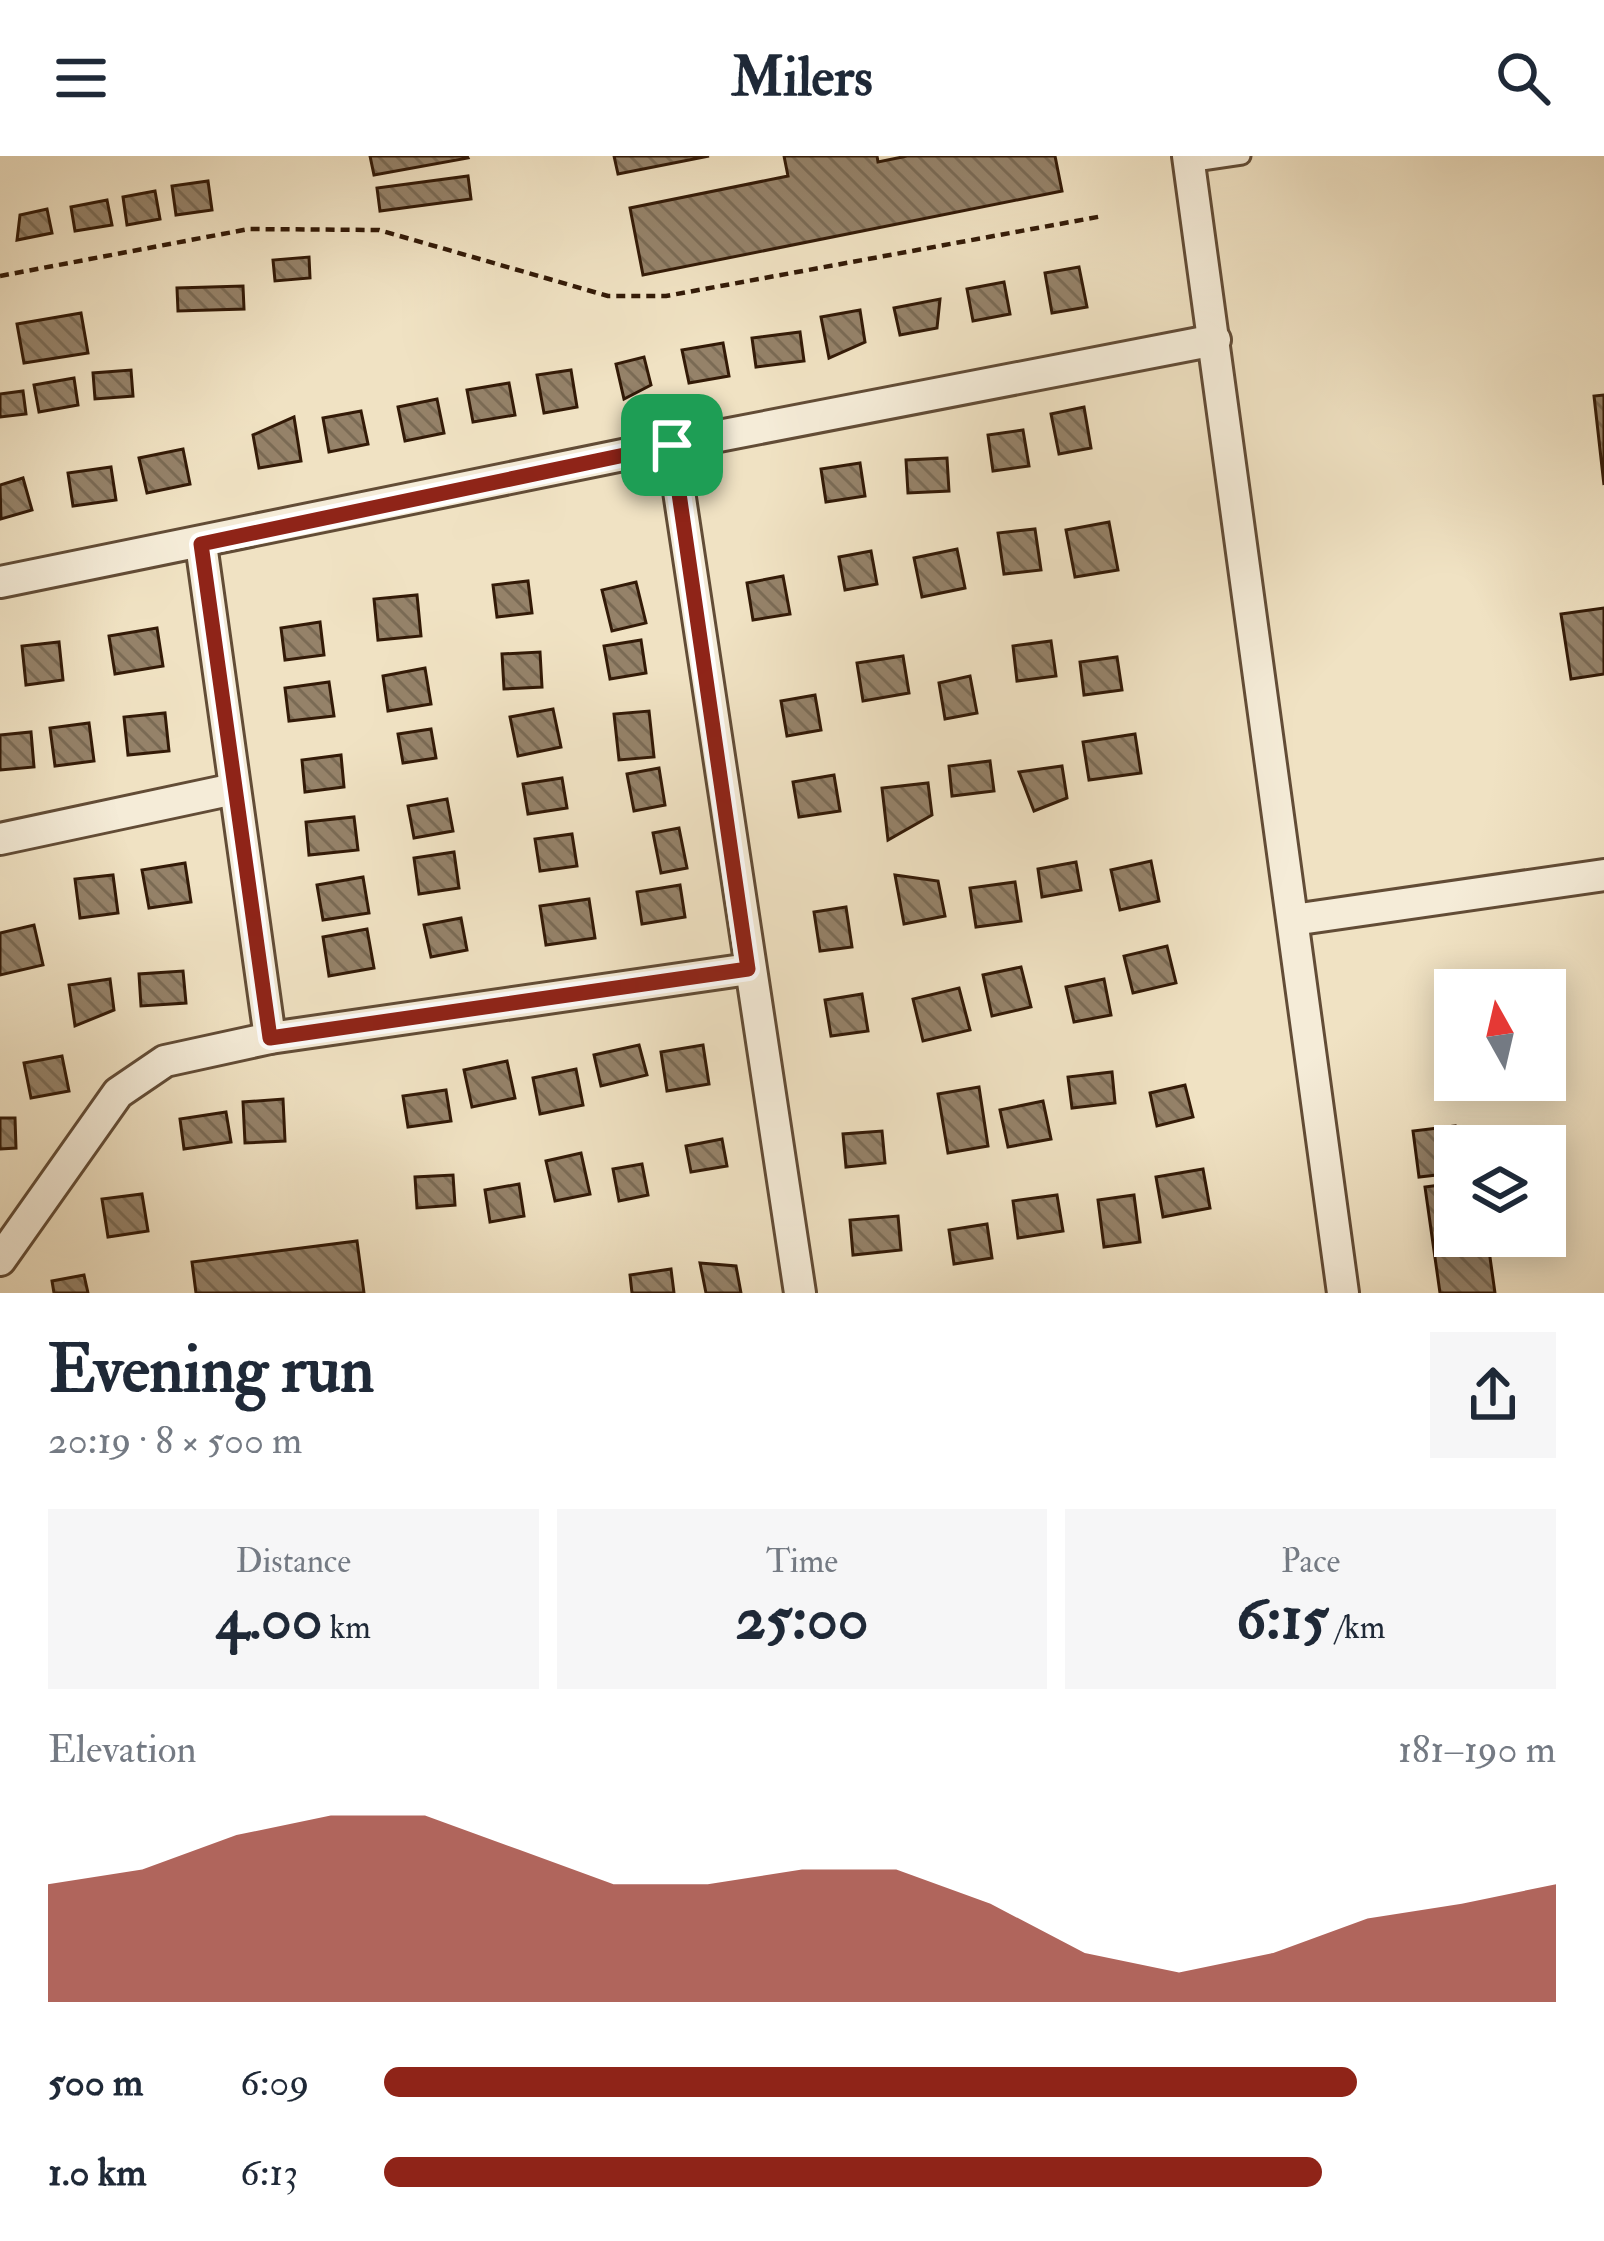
<!DOCTYPE html>
<html lang="en">
<head>
<meta charset="utf-8">
<style>
	:root { --surface:#fff; --page:#f6f6f7; --text:#1f2937; --muted:#747a83; --accent:#8f2418 }
	body { margin:0; font-family:"IM FELL Double Pica",serif; background:var(--page); color:var(--text); height:100vh; display:flex; flex-direction:column; font-size:45px; white-space:nowrap }
	* { box-sizing:border-box; margin:0 }
	p { font-size:39px; color:var(--muted) }
	.icon { flex:none; width:66px; height:66px; fill:none; stroke:currentColor; stroke-width:2; stroke-linecap:round; stroke-linejoin:round }
	.map { position:relative; height:1137px; overflow:hidden }
	.sheet { display:flex; flex-direction:column; background:var(--surface); flex:1 }
	.sheet>* { flex:none }
	.needle { width:78px; rotate:352deg }
	.fabs { position:absolute; left:1434px; top:813px; display:grid; gap:24px }
	.fabs a { display:grid; place-items:center; width:132px; height:132px; border-radius:0px; background:var(--surface); box-shadow:0 6px 30px #0003; font-size:60px }
	.pin { position:absolute; display:grid; place-items:center; width:102px; height:102px; color:#fff; margin:-51px; border-radius:24px; box-shadow:0 6px 18px #0006 }
	.round { display:grid; place-items:center; flex:none; width:126px; height:126px; border-radius:0px; background:var(--page) }
	.overview { display:flex; align-items:center; justify-content:space-between; height:204px; padding:0 48px }
	h1 { font-size:66px; font-weight:700; line-height:90px }
	.metrics { display:grid; grid-template-columns:repeat(3,1fr); gap:18px; height:204px; padding:12px 48px }
	.metrics div { display:grid; align-content:center; border-radius:0px; background:var(--page); text-align:center }
	.metrics b { font-size:60px; font-weight:700 }
	.metrics small { font-size:33px; font-weight:400 }
	.metrics p { font-size:33px }
	.chart { height:336px; padding:24px 48px }
	.chart p { display:flex; justify-content:space-between }
	.chart svg { width:100%; height:216px; margin-top:12px; fill:var(--accent); opacity:.7 }
	ul { padding:0 48px; list-style:none; font-size:39px }
	li { display:grid; grid-template-columns:192px 144px 1fr; align-items:center; height:90px }
	li i { height:30px; border-radius:15px; background:var(--accent) }
	header { display:flex; justify-content:space-between; align-items:center; height:156px; padding:0 48px; background:var(--surface); font-size:54px; font-weight:700 }
	.map>svg:first-child { display:block }
</style>
</head>
<body>
<header><svg class="icon" aria-label="menu" viewBox="0 0 24 24"><path d="M4 6h16M4 12h16M4 18h16"/></svg>Milers<svg class="icon" aria-label="search" viewBox="0 0 24 24"><circle cx="10" cy="10" r="6"/><path d="M15 15l6 6"/></svg></header>
<div class="map">
<svg width="1604" height="1137" viewBox="0 0 1604 1137">
	<defs>
		<pattern id="building-back-hatch" width="6" height="6" patternUnits="userSpaceOnUse" patternTransform="scale(3)"><rect width="6" height="6" fill="#958269"/><path d="M-1 5l2 2M0 0l6 6M5-1l2 2" fill="none" stroke="#7a6a54"/></pattern>
	</defs>
	<rect width="100%" height="100%" fill="#f0e2c3"/>
	<filter id="stains"><feTurbulence type="fractalNoise" baseFrequency=".00167" numOctaves="4"/><feColorMatrix values="0 0 0 0 .2 0 0 0 0 .09 0 0 0 0 .02 0 0 0 .5 -.17"/></filter>
	<radialGradient id="worn" r=".72"><stop offset=".6" stop-color="#630" stop-opacity="0"/><stop offset="1" stop-color="#630" stop-opacity=".3"/></radialGradient>
	<g fill="url(#building-back-hatch)" stroke="#331a07" stroke-width="3">
		<polygon points="370,0 467,0 468,2 374,19"/>
		<polygon points="614,0 709,0 618,18"/>
		<polygon points="784,0 877,0 878,6 907,0 1055,0 1062,35 643,119 630,52 788,20"/>
		<polygon points="468,20 471,43 380,55 377,32"/>
		<polygon points="208,25 212,54 176,59 172,30"/>
		<polygon points="155,35 160,63 127,69 123,41"/>
		<polygon points="107,44 112,69 75,75 71,51"/>
		<polygon points="47,53 52,77 17,84 20,59"/>
		<polygon points="309,101 310,122 275,125 273,104"/>
		<polygon points="1079,111 1087,151 1052,157 1045,117"/>
		<polygon points="1004,126 1010,158 973,165 967,133"/>
		<polygon points="243,130 244,153 178,155 177,132"/>
		<polygon points="940,143 937,172 900,179 894,152"/>
		<polygon points="860,154 865,186 829,202 821,161"/>
		<polygon points="81,157 88,197 24,207 17,168"/>
		<polygon points="800,176 804,205 756,211 752,182"/>
		<polygon points="723,187 729,220 689,227 682,194"/>
		<polygon points="644,201 651,229 624,243 616,208"/>
		<polygon points="131,214 133,240 95,243 93,217"/>
		<polygon points="571,214 577,251 544,257 537,219"/>
		<polygon points="74,222 78,249 39,256 34,229"/>
		<polygon points="509,227 515,259 473,266 467,234"/>
		<polygon points="23,235 26,258 0,261 0,238"/>
		<polygon points="1604,239 1604,329 1594,240"/>
		<polygon points="437,243 444,277 405,285 398,251"/>
		<polygon points="1084,251 1091,292 1059,298 1051,258"/>
		<polygon points="361,255 368,288 329,296 323,262"/>
		<polygon points="294,261 301,305 259,312 253,279"/>
		<polygon points="1023,274 1029,310 993,315 988,279"/>
		<polygon points="183,293 190,328 147,337 139,302"/>
		<polygon points="947,302 949,335 908,337 906,304"/>
		<polygon points="860,307 865,340 826,346 821,313"/>
		<polygon points="111,311 116,344 73,350 68,317"/>
		<polygon points="23,322 32,354 1,363 0,329"/>
		<polygon points="1109,366 1118,414 1075,421 1066,374"/>
		<polygon points="1035,373 1041,414 1004,418 998,377"/>
		<polygon points="957,393 965,432 922,441 914,402"/>
		<polygon points="871,395 877,428 845,434 839,401"/>
		<polygon points="783,420 790,458 753,464 747,427"/>
		<polygon points="528,425 532,457 497,461 493,429"/>
		<polygon points="636,426 646,467 612,475 602,434"/>
		<polygon points="417,439 421,480 378,484 374,443"/>
		<polygon points="1604,452 1604,518 1571,523 1561,458"/>
		<polygon points="320,466 324,499 285,504 281,472"/>
		<polygon points="157,472 163,510 115,518 109,480"/>
		<polygon points="641,484 646,517 610,523 604,490"/>
		<polygon points="1051,485 1056,520 1017,525 1013,490"/>
		<polygon points="59,486 63,524 26,529 22,490"/>
		<polygon points="540,496 542,531 504,533 502,498"/>
		<polygon points="903,500 909,537 863,545 857,507"/>
		<polygon points="1117,501 1122,534 1084,539 1080,506"/>
		<polygon points="425,512 431,548 388,555 383,520"/>
		<polygon points="970,520 977,557 945,563 939,527"/>
		<polygon points="329,526 334,560 289,565 285,532"/>
		<polygon points="815,539 821,574 787,580 781,545"/>
		<polygon points="553,553 561,591 518,600 510,561"/>
		<polygon points="649,555 654,601 619,604 614,558"/>
		<polygon points="165,557 169,595 128,599 124,561"/>
		<polygon points="89,567 94,605 55,610 50,572"/>
		<polygon points="431,573 436,602 403,607 398,578"/>
		<polygon points="31,576 34,611 0,614 0,579"/>
		<polygon points="1135,578 1141,617 1089,624 1083,586"/>
		<polygon points="341,599 344,631 305,636 302,604"/>
		<polygon points="990,605 994,635 952,640 949,610"/>
		<polygon points="1062,610 1067,642 1034,655 1019,616"/>
		<polygon points="659,612 665,649 634,655 627,618"/>
		<polygon points="834,619 840,655 799,661 793,626"/>
		<polygon points="562,622 567,652 528,658 523,628"/>
		<polygon points="928,627 932,659 888,684 882,632"/>
		<polygon points="447,643 453,675 414,682 408,650"/>
		<polygon points="354,661 358,694 309,699 306,666"/>
		<polygon points="679,672 687,712 661,717 653,677"/>
		<polygon points="572,678 577,710 540,715 535,683"/>
		<polygon points="454,696 459,732 419,738 414,702"/>
		<polygon points="1151,705 1159,745 1120,754 1111,714"/>
		<polygon points="1076,706 1081,734 1042,741 1038,713"/>
		<polygon points="185,707 191,746 149,752 142,714"/>
		<polygon points="113,719 118,757 80,762 75,723"/>
		<polygon points="895,719 938,725 945,760 904,768"/>
		<polygon points="363,721 369,757 323,764 317,729"/>
		<polygon points="1015,726 1021,765 976,771 970,732"/>
		<polygon points="680,729 685,761 642,768 637,736"/>
		<polygon points="589,743 595,782 546,789 540,750"/>
		<polygon points="846,751 852,791 820,795 814,756"/>
		<polygon points="461,762 467,794 431,801 424,769"/>
		<polygon points="34,769 43,809 0,819 0,777"/>
		<polygon points="367,773 374,812 329,820 323,781"/>
		<polygon points="1167,790 1176,827 1133,837 1124,800"/>
		<polygon points="1021,811 1031,851 992,860 983,819"/>
		<polygon points="183,815 186,847 141,850 139,818"/>
		<polygon points="110,823 114,854 75,870 69,829"/>
		<polygon points="1104,823 1111,859 1074,866 1066,831"/>
		<polygon points="959,832 970,874 923,885 913,843"/>
		<polygon points="862,838 868,875 831,880 825,844"/>
		<polygon points="639,889 647,919 601,930 594,899"/>
		<polygon points="703,889 709,928 667,935 661,896"/>
		<polygon points="62,900 69,935 31,942 24,907"/>
		<polygon points="507,905 515,942 472,951 464,914"/>
		<polygon points="576,913 583,949 540,958 533,922"/>
		<polygon points="1112,916 1115,947 1072,952 1068,921"/>
		<polygon points="1185,929 1193,961 1157,970 1150,937"/>
		<polygon points="979,931 988,990 948,997 938,938"/>
		<polygon points="446,934 451,965 408,971 403,940"/>
		<polygon points="283,943 285,985 245,987 243,946"/>
		<polygon points="1043,945 1051,983 1008,991 1000,954"/>
		<polygon points="226,956 231,986 184,993 180,963"/>
		<polygon points="0,962 15,962 16,992 0,993"/>
		<polygon points="1455,970 1455,1017 1419,1021 1413,975"/>
		<polygon points="882,975 885,1007 846,1011 843,978"/>
		<polygon points="722,983 727,1010 691,1016 686,990"/>
		<polygon points="581,997 590,1038 555,1045 546,1005"/>
		<polygon points="642,1008 648,1039 619,1045 613,1013"/>
		<polygon points="1203,1013 1210,1052 1163,1061 1156,1021"/>
		<polygon points="453,1019 455,1049 417,1052 415,1021"/>
		<polygon points="1455,1027 1455,1080 1487,1080 1495,1137 1440,1137 1425,1031"/>
		<polygon points="519,1028 524,1060 490,1066 485,1034"/>
		<polygon points="142,1038 148,1075 108,1081 102,1043"/>
		<polygon points="1057,1039 1063,1075 1018,1082 1013,1045"/>
		<polygon points="1134,1039 1140,1086 1104,1091 1098,1044"/>
		<polygon points="898,1060 901,1094 853,1099 850,1064"/>
		<polygon points="987,1068 992,1102 954,1108 949,1074"/>
		<polygon points="357,1085 364,1137 196,1137 192,1106"/>
		<polygon points="700,1107 736,1110 741,1137 706,1137"/>
		<polygon points="671,1113 674,1137 632,1137 630,1119"/>
		<polygon points="84,1119 88,1137 54,1137 52,1125"/>
	</g>
	<g fill="none" stroke-linecap="round" stroke-linejoin="round">
		<defs>
			<polyline id="service" points="1188,8 1242,0"/>
			<g id="minor">
				<polyline points="1188,0 1343,1137"/>
				<polyline points="672,289 800,1137"/>
				<polyline points="201,388 270,882"/>
				<polyline points="0,426 672,289 1215,184"/>
				<polyline points="0,683 234,633"/>
				<polyline points="1293,764 1604,719"/>
				<polyline points="0,1104 118,937 165,905 270,882 749,813"/>
			</g>
		</defs>
		<use href="#service" stroke="#624c36" stroke-width="21"/>
		<use href="#minor" stroke="#624c36" stroke-width="36"/>
		<polyline stroke="#331a07" stroke-width="4.5" stroke-dasharray="9 6" stroke-linecap="butt" points="0,120 249,73 379,74 608,140 666,140 1103,60"/>
		<use href="#service" stroke="#f5ecd8" stroke-width="15"/>
		<use href="#minor" stroke="#f5ecd8" stroke-width="30"/>
	</g>
	<g fill="none" stroke-linecap="round" stroke-linejoin="round">
		<defs>
			<polygon id="route" points="672,289 748,813 270,882 201,388"/>
		</defs>
		<use href="#route" stroke="#fff" stroke-width="24"/>
		<use href="#route" stroke="#8f2418" stroke-width="15"/>
	</g>
	<rect width="100%" height="100%" filter="url(#stains)"/>
	<rect width="100%" height="100%" fill="url(#worn)"/>
</svg>
<div class="fabs">
<a><svg class="needle" viewBox="-14 -14 28 28"><path d="M0-13l5 13h-10z" fill="#e53935"/><path d="M0 13l5-13h-10z" fill="#747a83"/></svg></a>
<a><svg class="icon" aria-label="layers" viewBox="0 0 24 24"><path d="M12 4l9 5-9 5-9-5zM3 14l9 5 9-5"/></svg></a>
</div>
<div class="pin" style="left:672px;top:289px;background:#1e9e55"><svg class="icon" aria-label="arrive" viewBox="0 0 24 24"><path d="M6 21V4h12l-3 4 3 4H6"/></svg></div>
</div>
<section class="sheet">
<div class="overview"><div><h1>Evening run</h1><p>20:19 · 8 × 500 m</p></div><a class="round"><svg class="icon" aria-label="share" viewBox="0 0 24 24"><path d="M12 15V3M7 8l5-5 5 5M5 13v7h14v-7"/></svg></a></div>
<div class="metrics">
<div><p>Distance</p><b>4.00<small> km</small></b></div>
<div><p>Time</p><b>25:00</b></div>
<div><p>Pace</p><b>6:15<small> /km</small></b></div>
</div>
<div class="chart"><p><span>Elevation</span>181–190 m</p>
<svg viewBox="0 0 160 44" preserveAspectRatio="none"><path d="M0 44V20L10 17L20 10L30 6L40 6L50 13L60 20L70 20L80 17L90 17L100 24L110 34L120 38L130 34L140 27L150 24L160 20V44z"/></svg>
</div>
<ul>
<li><b>500 m</b>6:09<i style="width:83%"></i></li>
<li><b>1.0 km</b>6:13<i style="width:80%"></i></li>
</ul>
</section>
</body>
</html>
